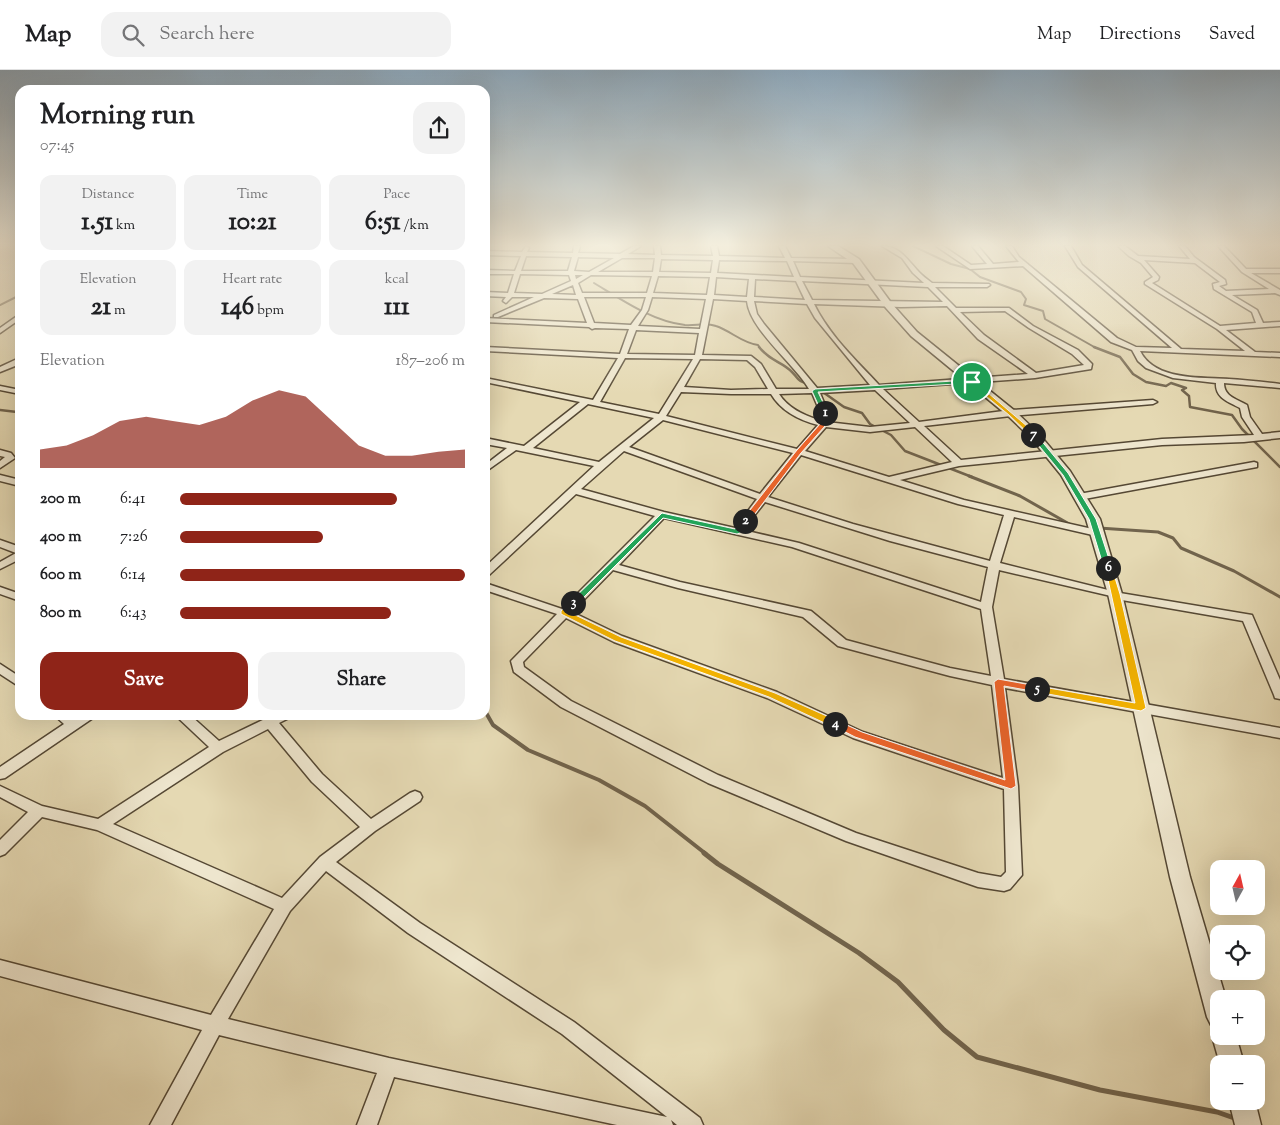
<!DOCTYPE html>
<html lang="en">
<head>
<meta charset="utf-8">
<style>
	:root { --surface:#fff; --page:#f2f2f2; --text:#202124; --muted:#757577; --line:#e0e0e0; --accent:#8f2418 }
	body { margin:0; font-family:"Sorts Mill Goudy",serif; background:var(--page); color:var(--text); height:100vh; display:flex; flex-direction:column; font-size:19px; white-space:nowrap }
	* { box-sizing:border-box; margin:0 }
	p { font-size:16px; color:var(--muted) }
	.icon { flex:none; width:28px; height:28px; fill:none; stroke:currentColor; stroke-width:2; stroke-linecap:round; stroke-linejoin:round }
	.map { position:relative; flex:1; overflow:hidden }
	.panel { position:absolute; left:15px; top:15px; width:475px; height:635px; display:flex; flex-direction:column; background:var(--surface); border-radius:15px; box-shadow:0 5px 20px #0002 }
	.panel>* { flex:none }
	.needle { width:32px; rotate:8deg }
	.fabs { position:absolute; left:1210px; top:790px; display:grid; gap:10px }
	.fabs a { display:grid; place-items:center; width:55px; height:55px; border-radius:10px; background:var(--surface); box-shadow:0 5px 20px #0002; font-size:25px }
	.pin { position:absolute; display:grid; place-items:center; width:42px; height:42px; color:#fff; margin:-21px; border:2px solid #fff; border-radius:50%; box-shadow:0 1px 5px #0007 }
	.km { position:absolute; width:25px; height:25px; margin:-12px; border-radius:50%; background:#222; color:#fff; font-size:14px; line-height:25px; text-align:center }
	.round { display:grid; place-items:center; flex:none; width:52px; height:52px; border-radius:15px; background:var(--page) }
	.head { display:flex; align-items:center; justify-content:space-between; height:85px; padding:0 25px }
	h1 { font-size:28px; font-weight:700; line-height:38px }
	.figures { display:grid; grid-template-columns:repeat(3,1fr); gap:8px; height:85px; padding:5px 25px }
	.figures div { display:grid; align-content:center; border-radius:12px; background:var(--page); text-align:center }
	.figures b { font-size:25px; font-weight:700 }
	.figures small { font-size:14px; font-weight:400 }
	.figures p { font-size:14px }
	.chart { height:140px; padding:10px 25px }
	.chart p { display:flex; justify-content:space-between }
	.chart svg { width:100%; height:90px; margin-top:5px; fill:var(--accent); opacity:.7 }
	.cta { display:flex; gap:10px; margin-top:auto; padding:10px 25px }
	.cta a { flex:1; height:58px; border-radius:15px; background:var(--accent); color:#fff; font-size:20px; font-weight:700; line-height:58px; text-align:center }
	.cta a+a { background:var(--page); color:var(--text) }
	ul { padding:0 25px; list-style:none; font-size:16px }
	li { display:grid; grid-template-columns:80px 60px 1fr; align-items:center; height:38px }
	li i { height:12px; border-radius:6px; background:var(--accent) }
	header { display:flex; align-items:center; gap:30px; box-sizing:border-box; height:70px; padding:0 25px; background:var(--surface); border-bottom:1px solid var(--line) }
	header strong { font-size:24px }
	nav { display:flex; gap:28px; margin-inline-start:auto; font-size:18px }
	.search { width:350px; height:45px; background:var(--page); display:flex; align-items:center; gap:12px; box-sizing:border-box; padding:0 18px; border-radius:15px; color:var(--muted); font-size:19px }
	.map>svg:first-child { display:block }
</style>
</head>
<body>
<header>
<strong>Map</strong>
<div class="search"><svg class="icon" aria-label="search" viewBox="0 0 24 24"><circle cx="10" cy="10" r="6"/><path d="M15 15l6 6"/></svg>Search here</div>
<nav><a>Map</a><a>Directions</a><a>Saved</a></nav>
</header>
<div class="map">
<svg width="1280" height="1055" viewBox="0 0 1280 1055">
	<rect width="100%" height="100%" fill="#e5d9b3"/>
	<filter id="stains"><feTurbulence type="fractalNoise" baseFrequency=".004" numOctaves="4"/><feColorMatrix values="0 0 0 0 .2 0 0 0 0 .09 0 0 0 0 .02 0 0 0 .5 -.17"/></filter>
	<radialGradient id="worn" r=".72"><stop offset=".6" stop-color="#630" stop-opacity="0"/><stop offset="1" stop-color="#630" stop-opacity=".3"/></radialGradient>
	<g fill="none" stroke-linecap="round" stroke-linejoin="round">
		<g stroke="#71644d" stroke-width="2">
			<polyline points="913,176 951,194 970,199 980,207 1021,222 1026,229 1024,235 1043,241 1045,249 1096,278"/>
			<path d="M594,213C622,230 652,251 685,255C696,256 705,252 716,256C731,261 742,273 758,275L760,278"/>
			<polyline points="0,235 20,225"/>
		</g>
		<g stroke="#71644d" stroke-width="2.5">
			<path d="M759,277C771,292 781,291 792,302C800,310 796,310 808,314"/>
			<polyline points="1094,277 1120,287 1133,304 1146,312 1166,316 1171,313 1186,318 1182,320 1189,326 1190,337 1232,345 1242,359 1280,397"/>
			<polyline points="820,320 844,337 862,343 870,354 891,365 905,381 972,407"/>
			<polyline points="0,340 17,342 20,346"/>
		</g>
		<g stroke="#71644d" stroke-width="3">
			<polyline points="969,406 1020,426 1071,455"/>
			<polyline points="1099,458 1158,462 1173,468 1181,478 1234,501 1280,527"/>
		</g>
		<polyline stroke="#71644d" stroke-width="4" points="485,641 493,655 528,680 599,710 645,736 706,784"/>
		<polyline stroke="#71644d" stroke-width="5" points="704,783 718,794 859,883 898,912 944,960 977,987 1100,1020 1217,1042 1237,1049"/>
		<defs>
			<g id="minor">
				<path d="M526,176L529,178L527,182L573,183L574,176H580L578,183L620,184L634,176H641L628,184L655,185L654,176H660L661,185L713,186L711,176H717L719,186L785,188L779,176H785L791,188L856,189L859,191L856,193L793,191L800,207L924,213L913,203L902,188L882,176C899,176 907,189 917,200C921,205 927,209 932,213L989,214L990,215L987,217H935L956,238H1009L1033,256L1078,280L1092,294L1091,299L1035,308L883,319L919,352L1011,340L1153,330L1157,332L1153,334L1011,346L924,356L961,390L1162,369L1254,365L1242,347L1240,338C1229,332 1215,328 1216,313L1173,308L1146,298L1138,291L1132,280L1111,272L1023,196L970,199L936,176H943L971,195L987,194L972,176H978L993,194L1019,192L1006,176H1012L1019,187L1117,268L1136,277L1172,278L1078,197L1065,176H1071L1082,195L1181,279L1245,281L1217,259L1145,214V212L1153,207L1141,193L1129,186L1118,176H1125L1138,186L1190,189L1179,176H1185L1194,187L1225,210L1226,214L1219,216L1226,221L1269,219L1242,202L1218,176H1224L1246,199H1280V203H1251L1280,220V225L1275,223L1232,225L1257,240L1263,253L1280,252V256L1226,260L1255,282L1280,283V287L1140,281C1155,311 1201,307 1229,309C1246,310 1263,312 1280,314V318L1224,313C1224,327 1237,329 1247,335L1250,347L1262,364L1280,362V368L1244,372L1162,375L959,396L900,410L964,430L1097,460L1102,463L1097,466L1014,447L1000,493L1120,523L1252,545L1280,610V629L1275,628L1274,625L1243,551L1116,529L1111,526L999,500L992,537L1004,609L1280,658V668L1005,618L1018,716L1022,805L1010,819L1004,821L978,817L846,771L708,713L561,637L514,602L511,591L557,544L485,520V513L562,539L655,446L576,424L489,505L485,506V497L594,396L516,380L485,402V395L507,378L485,374V368L524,376L580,332L485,312V308L593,330L618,288L485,281V277L620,284L629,259L595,258L592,259L589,257L485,252V248L587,253L578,229L544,228L498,247H494V245L534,227H512L506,233L503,231L506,227L485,226V222L508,223L514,204H485V200L515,201L521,186L485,185V181L522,182ZM526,186L572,187L568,201H521ZM578,187L614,188L589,202L574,201ZM622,188H655L653,202H598ZM661,189L713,190L711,203L659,202ZM719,190L787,191L794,207L717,203ZM1144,190L1195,193L1220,212L1213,214L1214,219L1252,242L1256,253L1220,256L1152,213L1158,210L1159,207ZM520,204L569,205L571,211L542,224L514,223ZM575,205H583L576,209ZM591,205L652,206L647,223H582L578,213ZM658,206L710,207L707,225L653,223ZM716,207L749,209L747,227L714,225ZM755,209L796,211L805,230L754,227ZM802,211L928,217L943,232L812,230ZM573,215L576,225L552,224ZM584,227H646L642,240L631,255L594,253ZM652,227L706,229L700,259L638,256L648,240ZM713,229L747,231C750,260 794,293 809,319H776L761,294L751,286L702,285ZM754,231L807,234L815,248L870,315L817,318L764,254L757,244ZM814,234L901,237L947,236L978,269L1028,304L879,315C856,290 829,265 814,234ZM1005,241L1029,258L1072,284L1084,295L1036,303L984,265L960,242ZM636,260L699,263L695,285L627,284ZM625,288L693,289L659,344L600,332ZM700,289L747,290L755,297L768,319L731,320L684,317ZM875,320L910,353L870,357L827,352L828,342L820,323ZM681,322L731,324H771C781,341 799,350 818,355L797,379L666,346ZM812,323L820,342L819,350C803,345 788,338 779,324ZM588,334L654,348L599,392L533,378ZM663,350L793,383L760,424L629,377ZM826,357L870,362L915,357L952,392L889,407L805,381ZM624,381L757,429L735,458L664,442L581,419ZM801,385L958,434L1004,445L990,491L853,454L768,427ZM765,432L890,471L988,497L981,532L799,473L743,460ZM664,448L792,477L981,539L991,606L950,598L846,570L811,541L680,512L619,495ZM613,500L678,518L803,547L838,576L950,606L992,615L1003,708L863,662L777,622L622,566L572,542ZM566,548L614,572L767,628L853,668L1004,719L1006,802L1001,807L978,803L856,763L718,705L571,631L524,597L523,592Z"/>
				<polygon points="20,244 20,249 0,263 0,258"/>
				<polygon points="17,289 20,289 20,294 0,302 0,297"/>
				<polygon points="0,316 20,320 20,324 0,320"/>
				<polygon points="0,380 11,383 15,388 0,398 0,391 5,387 0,386"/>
				<polygon points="1254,392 1257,393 1257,397 1079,430 1074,427 1079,424"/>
				<polygon points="0,405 20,410 20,416 0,411"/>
				<polygon points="0,470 20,477 20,489 0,499 0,492 16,483 0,477"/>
				<polygon points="0,517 20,524 20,531 0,524"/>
				<polygon points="0,594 20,607 20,617 0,604"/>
				<polygon points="54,645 70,645 74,648 78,645 95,645 93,648 5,708 0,709 0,697 64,654"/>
				<path d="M175,645H190L219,671L273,645H291L289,648L279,653L322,704L371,749L410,723L415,721L420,723L422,727L420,731L375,761L336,792L420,853L574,952L700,1048L703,1055H677L671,1050L673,1055H617L394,1007L377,1055H357L377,1003L219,965L171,1055H150L202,960L0,906V890L211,945L274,839L97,760L42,747L5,784L0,786V770L28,742L0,727V716L42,736L98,749L209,677ZM268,659L312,712L360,757L320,787L282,828L113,754L223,682ZM326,801L408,863L562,964L667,1047L389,988L228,949L290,841Z"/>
			</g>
			<g id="tertiary">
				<polygon points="828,176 838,176 859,189 892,234 917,262 1015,341 1039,364 1070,401 1100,449 1122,524 1190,807 1226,929 1219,929 1219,966 1236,966 1244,994 1220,994 1212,966 1216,957 1211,955 1207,947 1170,807 1108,524 1086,449 1061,405 1031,368 1007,345 911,266 886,238 853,193"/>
				<polygon points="1229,1031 1255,1031 1261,1055 1235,1055"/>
			</g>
		</defs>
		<use href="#minor" stroke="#554834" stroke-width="3"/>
		<use href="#tertiary" stroke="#554834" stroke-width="3"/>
		<use href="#minor" fill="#eee6ce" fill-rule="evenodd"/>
		<use href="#tertiary" fill="#eee6ce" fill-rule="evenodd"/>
	</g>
	<linearGradient id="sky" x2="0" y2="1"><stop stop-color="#8da8bc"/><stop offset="0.54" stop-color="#f3eedd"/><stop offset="1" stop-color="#f3eedd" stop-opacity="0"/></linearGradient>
	<rect width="1280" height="324" fill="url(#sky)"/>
	<polygon fill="#22a559" stroke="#fff" points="972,310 974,313 818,322 828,343 825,345 822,343 812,321 815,319"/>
	<polygon fill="#f0652b" stroke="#fff" points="823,342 828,343 825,356 801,383 748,453 743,453 743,449 797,380 820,354"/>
	<polygon fill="#22a559" stroke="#fff" points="662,443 735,459 743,449 749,451 740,463 737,464 663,448 576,535 570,535 570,532"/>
	<polygon fill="#f5b400" stroke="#fff" points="570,532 577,533 569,542 621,567 775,623 838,651 839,654 835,657 831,656 769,627 615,571 561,544 561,541"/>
	<polygon fill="#f0652b" stroke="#fff" points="998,609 1037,616 1041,619 1037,622 1004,616 1016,716 1011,719 855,667 830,654 835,650 838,651 862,662 1005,710 994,612"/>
	<polygon fill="#f5b400" stroke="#fff" points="1105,496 1112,498 1120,524 1146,638 1141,641 1037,622 1032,619 1037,616 1135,633"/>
	<polygon fill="#22a559" stroke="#fff" points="1031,363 1035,363 1068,403 1096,449 1112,498 1110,500 1104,498 1089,449 1063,405 1031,366"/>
	<polygon fill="#f5b400" stroke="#fff" points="970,311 974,311 1035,363 1035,366 1031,366 1009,345 970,313"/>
	<rect width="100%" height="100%" filter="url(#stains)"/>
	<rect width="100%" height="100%" fill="url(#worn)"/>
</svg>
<div class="fabs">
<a><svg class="needle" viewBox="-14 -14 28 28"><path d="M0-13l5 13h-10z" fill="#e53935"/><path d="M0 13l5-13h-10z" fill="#757577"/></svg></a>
<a><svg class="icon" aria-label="locate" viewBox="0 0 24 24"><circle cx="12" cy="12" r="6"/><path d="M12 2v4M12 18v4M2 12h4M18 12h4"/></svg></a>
<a>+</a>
<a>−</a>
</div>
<div class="pin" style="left:972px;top:312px;background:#1e9e55"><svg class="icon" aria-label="arrive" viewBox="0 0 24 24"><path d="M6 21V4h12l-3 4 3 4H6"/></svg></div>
<b class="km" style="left:825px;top:343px">1</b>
<b class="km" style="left:745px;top:451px">2</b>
<b class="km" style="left:573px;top:533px">3</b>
<b class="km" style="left:835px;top:654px">4</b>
<b class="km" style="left:1037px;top:619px">5</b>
<b class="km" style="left:1108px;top:498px">6</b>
<b class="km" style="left:1033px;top:365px">7</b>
<section class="panel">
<div class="head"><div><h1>Morning run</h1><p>07:45</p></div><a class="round"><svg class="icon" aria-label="share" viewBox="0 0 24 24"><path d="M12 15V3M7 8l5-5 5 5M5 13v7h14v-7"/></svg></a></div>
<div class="figures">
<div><p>Distance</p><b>1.51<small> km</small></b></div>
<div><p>Time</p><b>10:21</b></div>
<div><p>Pace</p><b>6:51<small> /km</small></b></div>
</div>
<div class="figures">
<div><p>Elevation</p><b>21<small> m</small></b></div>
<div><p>Heart rate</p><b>146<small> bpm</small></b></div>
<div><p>kcal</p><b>111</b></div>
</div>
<div class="chart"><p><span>Elevation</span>187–206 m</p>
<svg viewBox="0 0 160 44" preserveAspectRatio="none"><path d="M0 44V35L10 33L20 28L30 21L40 19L50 21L60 23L70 19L80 11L90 6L100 9L110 21L120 33L130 38L140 38L150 36L160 35V44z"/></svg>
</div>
<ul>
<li><b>200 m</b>6:41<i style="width:76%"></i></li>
<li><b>400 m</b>7:26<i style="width:50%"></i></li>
<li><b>600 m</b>6:14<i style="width:100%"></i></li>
<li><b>800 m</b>6:43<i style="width:74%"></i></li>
</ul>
<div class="cta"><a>Save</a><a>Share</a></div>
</section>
</div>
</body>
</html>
